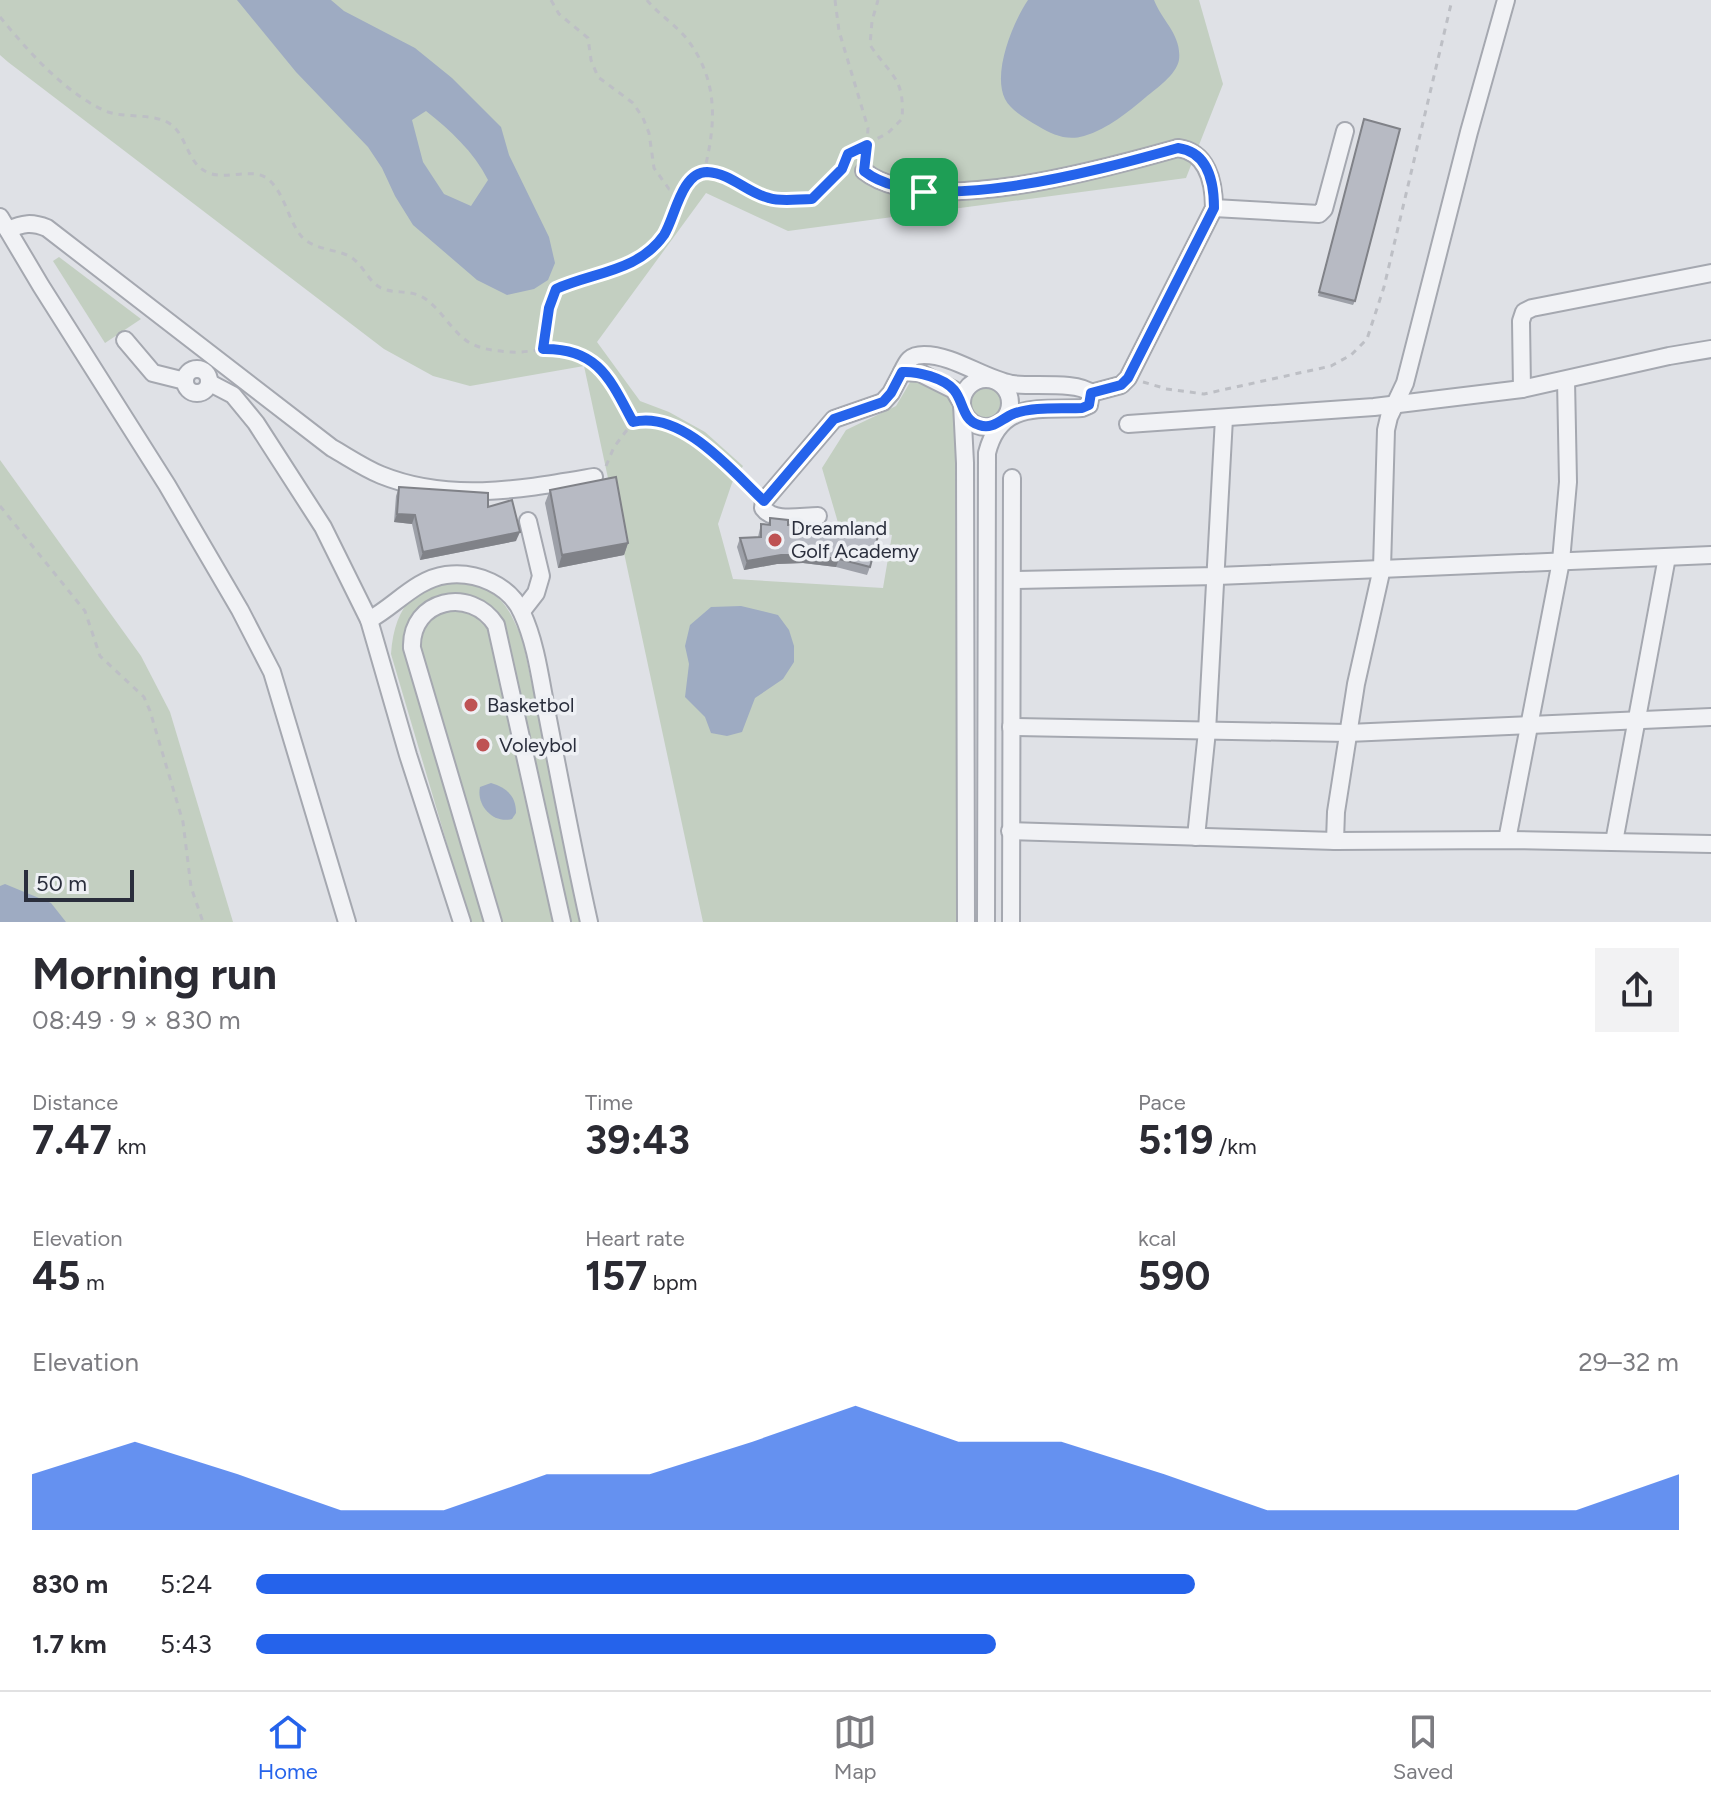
<!DOCTYPE html>
<html lang="en">
<head>
<meta charset="utf-8">
<style>
	:root { --surface:#fff; --page:#f2f2f3; --text:#2b2b33; --muted:#7c7c81; --line:#e1e1e2; --accent:#2563eb }
	body { margin:0; font-family:Figtree,sans-serif; background:var(--page); color:var(--text); height:100vh; display:flex; flex-direction:column; font-size:30px; white-space:nowrap }
	* { box-sizing:border-box; margin:0 }
	p { font-size:26px; color:var(--muted) }
	.icon { flex:none; width:44px; height:44px; fill:none; stroke:currentColor; stroke-width:2; stroke-linecap:round; stroke-linejoin:round }
	.map { position:relative; height:922px; overflow:hidden }
	.drawer { display:flex; flex-direction:column; background:var(--surface); flex:1 }
	.drawer>* { flex:none }
	.scale { position:absolute; left:24px; bottom:20px; width:110px; box-sizing:border-box; padding-left:8px; border:4px solid #2a2e3c; border-top:0; font-size:22px; line-height:28px; white-space:nowrap; color:#2a2e3c; -webkit-text-stroke:6px #eef0f4; paint-order:stroke }
	.pin { position:absolute; display:grid; place-items:center; width:68px; height:68px; color:#fff; margin:-34px; border-radius:16px; box-shadow:0 4px 12px #0006 }
	.round { display:grid; place-items:center; flex:none; width:84px; height:84px; border-radius:0px; background:var(--page) }
	.headline { display:flex; align-items:center; justify-content:space-between; height:136px; padding:0 32px }
	h1 { font-size:44px; font-weight:700; line-height:60px }
	.metrics { display:grid; grid-template-columns:repeat(3,1fr); gap:12px; height:136px; padding:8px 32px }
	.metrics div { display:grid; align-content:center }
	.metrics b { font-size:40px; font-weight:700 }
	.metrics small { font-size:22px; font-weight:400 }
	.metrics p { font-size:22px }
	.chart { height:224px; padding:16px 32px }
	.chart p { display:flex; justify-content:space-between }
	.chart svg { width:100%; height:144px; margin-top:8px; fill:var(--accent); opacity:.7 }
	ul { padding:0 32px; list-style:none; font-size:26px }
	li { display:grid; grid-template-columns:128px 96px 1fr; align-items:center; height:60px }
	li i { height:20px; border-radius:10px; background:var(--accent) }
	.dock { display:flex; justify-content:space-around; align-items:center; height:112px; border-top:2px solid var(--line); background:var(--surface); font-size:22px; color:var(--muted) }
	.dock a { display:grid; justify-items:center; gap:4px }
	.dock .current { color:var(--accent) }
	.map>svg:first-child { display:block }
</style>
</head>
<body>
<div class="map">
<svg width="1711" height="922" viewBox="0 0 1711 922">
	<rect width="100%" height="100%" fill="#dfe1e6"/>
	<g fill="#c3cfc1">
		<polygon points="0,0 1199,0 1223,84 1186,178 788,231 706,193 597,342 640,401 669,412 705,432 743,466 732,483 718,524 733,579 883,588 892,535 839,526 822,468 846,430 896,406 912,379 951,394 957,431 956,922 703,922 584,366 470,386 433,376 384,349 8,62 0,55"/>
		<polygon points="59,257 141,319 105,343 53,261"/>
		<circle cx="986" cy="402" r="17"/>
		<polygon points="0,460 141,656 170,712 233,922 0,922"/>
		<path d="M468,581C505,597 506,604 522,638L583,922H470L391,654C395,602 417,583 468,581Z"/>
	</g>
	<g fill="#9eabc2" fill-rule="evenodd">
		<path d="M237,0H331L344,11L415,48L452,78L501,127L509,155L549,237L555,263L548,280L534,289L507,295L477,280L413,225L395,196L382,168L368,147L296,72ZM426,111C450,130 474,152 488,180L471,206L444,194L423,162L412,120Z"/>
		<path d="M1028,0H1154C1162,21 1182,35 1179,60C1176,75 1157,88 1146,97C1128,112 1108,129 1084,136C1067,141 1053,135 1038,126C1027,119 1011,111 1005,99C992,73 1013,22 1028,0Z"/>
		<polygon points="741,606 778,615 789,630 794,646 794,662 783,679 755,698 742,732 727,736 711,733 705,717 685,697 689,664 685,646 690,625 711,607"/>
		<path d="M491,783C507,788 516,796 516,813L512,819C493,824 476,805 480,787Z"/>
		<polygon points="5,884 51,903 66,922 0,922 0,886"/>
	</g>
	<g fill="none" stroke-linecap="round" stroke-linejoin="round">
		<defs>
			<g id="minor">
				<path d="M864,171C925,220 1107,168 1178,148C1207,152 1214,181 1214,208L1128,378L1121,385L1091,393"/>
				<polyline points="1214,208 1319,214 1324,209 1345,131"/>
				<polyline points="0,217 41,286 167,485 240,610 272,672 347,922"/>
				<path d="M8,230C23,223 32,222 47,228L332,448C348,457 364,468 381,475C450,503 523,489 594,477"/>
				<polyline points="125,340 153,373 185,381"/>
				<circle cx="197" cy="381" r="12"/>
				<circle cx="986" cy="403" r="24"/>
				<polyline points="210,383 233,395 256,423 323,527 369,620 408,755 462,922"/>
				<polyline points="1522,389 1521,321 1524,312 1532,308 1711,273"/>
				<polyline points="1128,424 1374,407 1522,389 1669,356 1711,349"/>
				<path d="M818,516C801,516 774,523 763,508L764,501L834,419L883,402L891,393L902,372"/>
				<polyline points="1012,580 1217,576 1711,555"/>
				<polyline points="522,611 536,593 541,576 528,521"/>
				<path d="M369,620C395,606 416,579 446,575C476,571 510,585 522,613C537,645 541,685 548,719C561,787 574,855 589,922"/>
				<polyline points="1011,727 1348,733 1711,717"/>
				<polyline points="1010,831 1335,841 1507,840 1711,844"/>
				<polyline points="1196,837 1207,731 1224,418"/>
				<polyline points="1507,840 1561,561 1568,482 1566,380"/>
				<polyline points="1335,841 1336,812 1356,684 1382,568 1386,430 1389,417 1405,383 1469,132 1506,0"/>
				<polyline points="1614,842 1667,557"/>
				<path d="M493,922L412,648C410,599 471,586 496,625L562,922"/>
				<path d="M966,922L965,463L962,404L954,390L920,373L902,372C907,361 910,355 924,355C954,355 982,378 1012,384C1032,387 1077,381 1091,393L1089,405L1082,408C1039,410 1000,401 987,453L986,922"/>
				<polyline points="1011,922 1012,478"/>
			</g>
		</defs>
		<use href="#minor" stroke="#a5a8b0" stroke-width="20"/>
		<g stroke="#bdbfc5" stroke-width="3" stroke-dasharray="6 6" stroke-linecap="butt">
			<polyline points="551,0 559,14 588,38 591,60 598,77 633,103 643,118 649,133 654,168 669,189 682,192"/>
			<path d="M647,0C658,14 676,25 687,39C719,81 716,124 704,172"/>
			<polyline points="835,0 839,31 868,128 866,156"/>
			<path d="M0,17C29,52 62,90 103,110C124,120 155,111 173,126C188,140 188,165 209,173C227,180 253,167 268,179C285,193 288,221 302,237C314,249 332,249 347,255C363,262 366,280 381,288C396,295 411,288 427,300C443,312 453,333 470,343C483,350 497,351 511,352C527,353 543,348 559,349C599,350 616,392 633,422"/>
			<path d="M543,349L549,308L556,289C593,272 638,272 664,235C675,218 681,172 707,172C731,173 747,193 769,198C781,202 798,199 812,199L842,169L848,154L888,133L902,119C905,78 891,76 870,45L872,21L878,0"/>
			<polyline points="1143,382 1167,389 1204,394 1331,366 1351,355 1367,339 1384,287 1452,0"/>
			<path d="M606,466L614,447L633,422C680,411 722,462 753,490"/>
			<polyline points="0,506 85,611 100,656 144,697 150,711 183,822 191,887 203,922"/>
		</g>
		<use href="#minor" stroke="#f1f2f5" stroke-width="16"/>
	</g>
	<g fill="#9da0a8">
		<polygon points="1363,124 1355,301 1353,305 1318,296"/>
		<polygon points="399,487 488,507 516,541 420,560 412,524 394,522 396,496"/>
		<polygon points="550,490 628,543 624,555 558,568 545,503"/>
		<polygon points="770,518 817,536 870,567 867,575 836,567 803,563 777,564 744,570 737,547 740,538 758,537 761,524 768,524"/>
	</g>
	<g fill="#808288">
		<polygon points="397,514 415,515 412,524 394,522"/>
		<polygon points="520,532 516,541 420,560 423,552"/>
		<polygon points="628,543 624,555 558,568 562,555"/>
		<polygon points="781,555 806,555 839,559 836,567 803,563 777,564 744,570 747,561"/>
	</g>
	<g fill="#b7bac3" stroke="#808288" stroke-width="2">
		<polygon points="1364,119 1400,129 1355,301 1319,292"/>
		<polygon points="616,477 628,543 562,555 550,490"/>
		<polygon points="399,487 488,493 488,507 512,500 520,532 423,552 415,515 397,514"/>
		<polygon points="770,518 788,520 788,525 817,523 817,536 879,532 870,567 839,559 806,555 781,555 747,561 740,538 761,537 761,524 770,525"/>
	</g>
	<g fill="none" stroke-linecap="round" stroke-linejoin="round">
		<defs>
			<path id="route" d="M867,145L864,171C926,220 1106,168 1178,148C1208,152 1214,181 1214,208L1128,378L1121,385L1091,393L1089,405L1082,408C1061,409 1033,406 1013,414C1001,419 993,430 979,425C962,420 964,402 954,390C944,378 917,371 902,372L891,393L883,402L834,419L764,501C732,471 682,410 633,422C610,379 598,348 543,349L549,308L556,289C593,272 638,272 664,235C675,218 681,172 707,172C731,173 747,193 769,198C781,202 798,199 812,199L842,169L848,154Z"/>
		</defs>
		<use href="#route" stroke="#fff" stroke-width="16"/>
		<use href="#route" stroke="#2563eb" stroke-width="10"/>
	</g>
	<g fill="#be5253" stroke="#eef0f4" stroke-width="3">
		<circle cx="775" cy="540" r="8"/>
		<circle cx="471" cy="705" r="8"/>
		<circle cx="483" cy="745" r="8"/>
	</g>
	<g text-anchor="middle" stroke-width="7" stroke-linejoin="round" paint-order="stroke">
		<g font-size="20" fill="#2a2e3c" stroke="#eef0f4" text-anchor="start">
			<text x="791" y="535">Dreamland<tspan x="791" dy="23">Golf Academy</tspan></text>
			<text x="487" y="712">Basketbol</text>
			<text x="499" y="752">Voleybol</text>
		</g>
	</g>
</svg>
<div class="scale">50 m</div>
<div class="pin" style="left:924px;top:192px;background:#1e9e55"><svg class="icon" aria-label="arrive" viewBox="0 0 24 24"><path d="M6 21V4h12l-3 4 3 4H6"/></svg></div>
</div>
<section class="drawer">
<div class="headline"><div><h1>Morning run</h1><p>08:49 · 9 × 830 m</p></div><a class="round"><svg class="icon" aria-label="share" viewBox="0 0 24 24"><path d="M12 15V3M7 8l5-5 5 5M5 13v7h14v-7"/></svg></a></div>
<div class="metrics">
<div><p>Distance</p><b>7.47<small> km</small></b></div>
<div><p>Time</p><b>39:43</b></div>
<div><p>Pace</p><b>5:19<small> /km</small></b></div>
</div>
<div class="metrics">
<div><p>Elevation</p><b>45<small> m</small></b></div>
<div><p>Heart rate</p><b>157<small> bpm</small></b></div>
<div><p>kcal</p><b>590</b></div>
</div>
<div class="chart"><p><span>Elevation</span>29–32 m</p>
<svg viewBox="0 0 160 44" preserveAspectRatio="none"><path d="M0 44V27L10 17L20 27L30 38L40 38L50 27L60 27L70 17L80 6L90 17L100 17L110 27L120 38L130 38L140 38L150 38L160 27V44z"/></svg>
</div>
<ul>
<li><b>830 m</b>5:24<i style="width:66%"></i></li>
<li><b>1.7 km</b>5:43<i style="width:52%"></i></li>
</ul>
</section>
<nav class="dock">
<a class="current"><svg class="icon" aria-label="home" viewBox="0 0 24 24"><path d="M3 11l9-7 9 7M6 9v11h12V9"/></svg>Home</a>
<a><svg class="icon" aria-label="map" viewBox="0 0 24 24"><path d="M3 6l6-2 6 2 6-2v14l-6 2-6-2-6 2zM9 4v14M15 6v14"/></svg>Map</a>
<a><svg class="icon" aria-label="saved" viewBox="0 0 24 24"><path d="M7 4h10v16l-5-4-5 4z"/></svg>Saved</a>
</nav>
</body>
</html>
